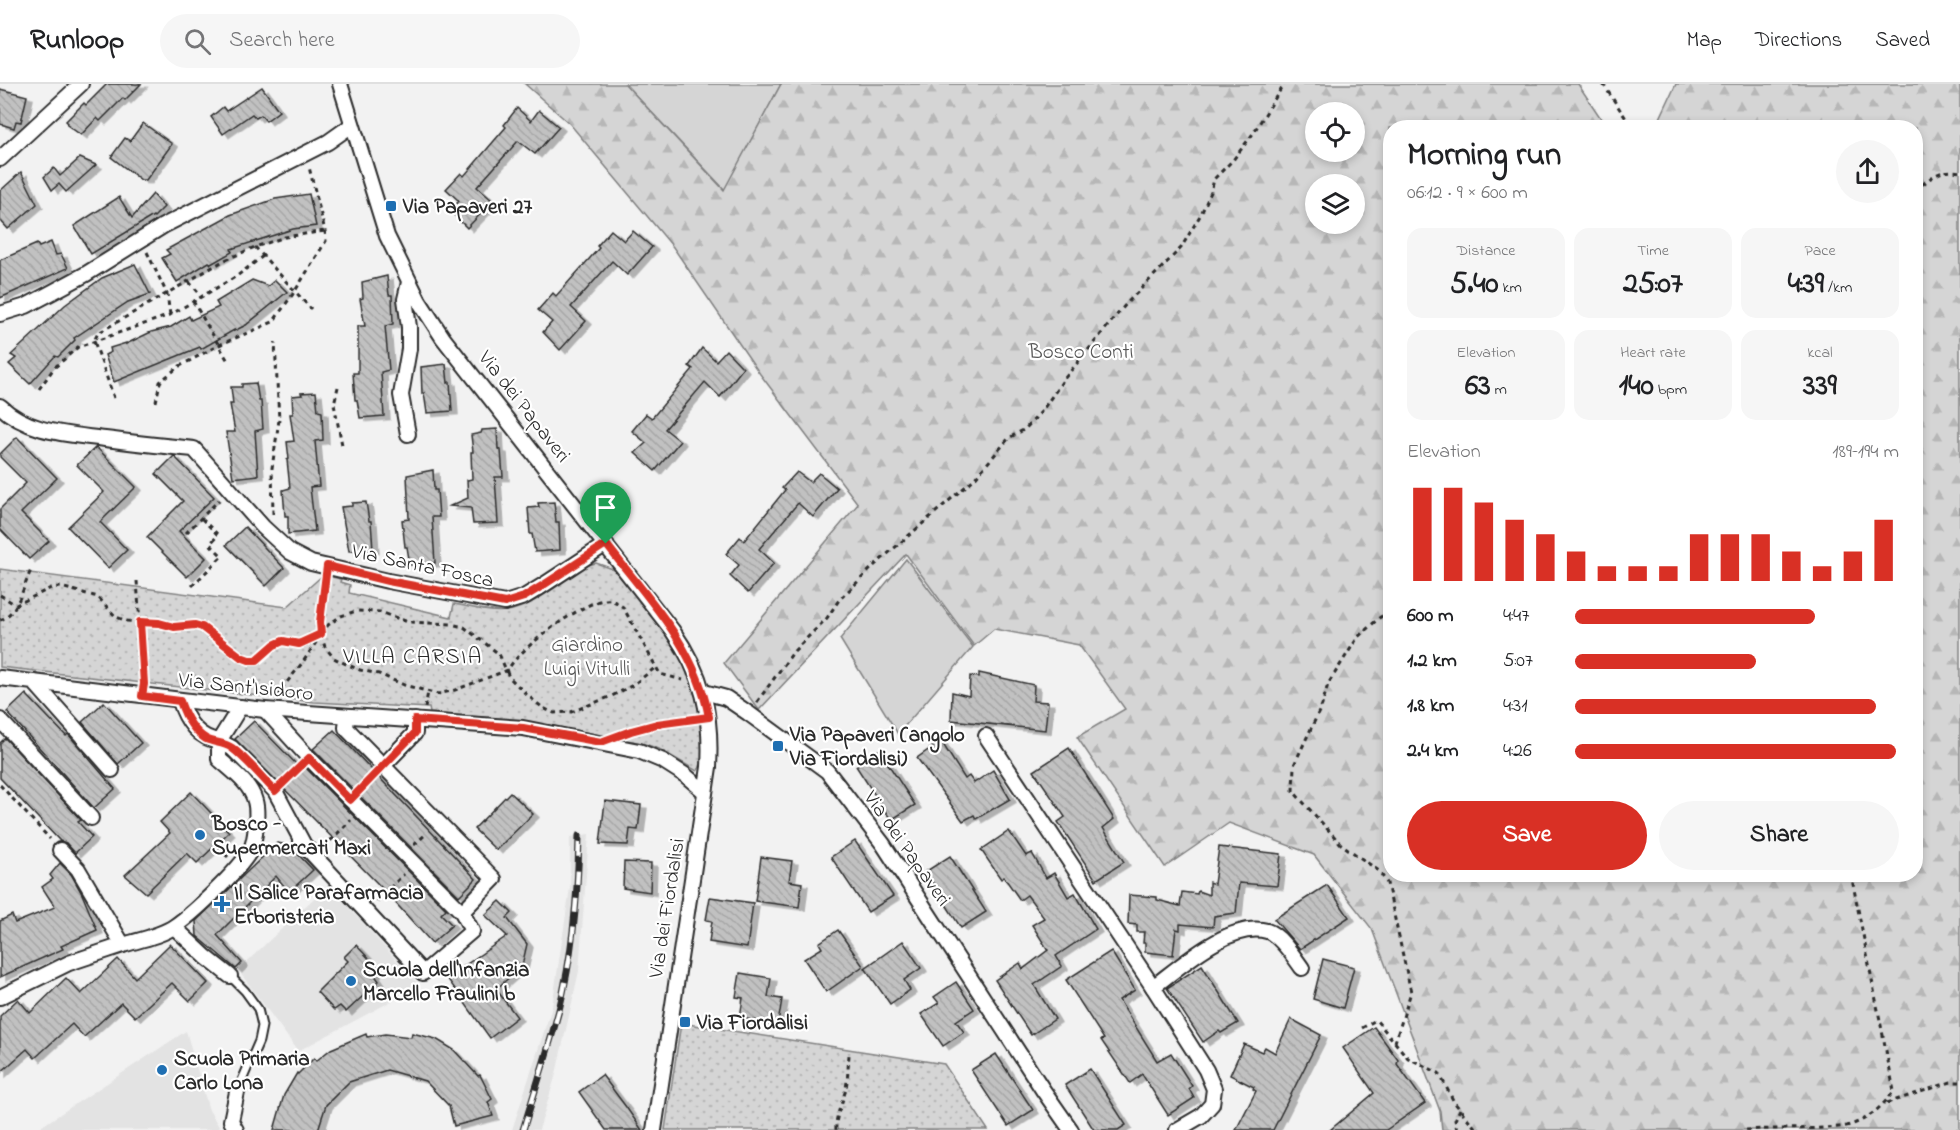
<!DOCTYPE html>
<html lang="en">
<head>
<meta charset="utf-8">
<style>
	:root { --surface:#fff; --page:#f6f6f6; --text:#202124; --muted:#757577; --line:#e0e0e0; --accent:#d93025 }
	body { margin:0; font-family:"Indie Flower",sans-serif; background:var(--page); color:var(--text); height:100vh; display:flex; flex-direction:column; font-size:22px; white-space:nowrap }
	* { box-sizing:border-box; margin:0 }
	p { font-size:20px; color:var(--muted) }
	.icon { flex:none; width:33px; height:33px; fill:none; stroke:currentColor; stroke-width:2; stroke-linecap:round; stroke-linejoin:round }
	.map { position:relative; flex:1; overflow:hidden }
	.details { position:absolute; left:1383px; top:36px; width:540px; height:762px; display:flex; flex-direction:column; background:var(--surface); border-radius:24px; box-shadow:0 3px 9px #0003 }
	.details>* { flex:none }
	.buttons { position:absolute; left:1305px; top:18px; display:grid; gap:12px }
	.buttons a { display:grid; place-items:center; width:60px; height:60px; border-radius:50%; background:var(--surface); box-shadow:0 3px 9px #0003; font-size:30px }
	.pin { position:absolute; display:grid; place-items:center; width:51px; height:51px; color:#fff; margin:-62px -26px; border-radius:50% 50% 50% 0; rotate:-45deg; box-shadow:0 0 6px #0007 }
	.pin .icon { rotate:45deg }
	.round { display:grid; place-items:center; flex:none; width:63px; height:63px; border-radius:32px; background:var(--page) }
	.summary { display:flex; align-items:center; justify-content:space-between; height:102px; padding:0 24px }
	h1 { font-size:33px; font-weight:700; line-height:45px }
	.stats { display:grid; grid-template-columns:repeat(3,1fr); gap:9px; height:102px; padding:6px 24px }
	.stats div { display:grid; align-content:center; border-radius:15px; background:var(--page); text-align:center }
	.stats b { font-size:30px; font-weight:700 }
	.stats small { font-size:16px; font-weight:400 }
	.stats p { font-size:16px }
	.chart { height:168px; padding:12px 24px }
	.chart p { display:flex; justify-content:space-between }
	.chart svg { width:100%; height:108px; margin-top:6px; stroke:var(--accent); stroke-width:6 }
	.cta { display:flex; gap:12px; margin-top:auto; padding:12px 24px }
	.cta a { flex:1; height:69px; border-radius:36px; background:var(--accent); color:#fff; font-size:24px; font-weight:700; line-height:69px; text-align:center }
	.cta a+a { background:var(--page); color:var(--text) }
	ul { padding:0 24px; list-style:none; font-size:20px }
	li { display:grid; grid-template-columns:96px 72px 1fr; align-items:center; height:45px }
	li i { height:15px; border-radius:8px; background:var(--accent) }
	header { display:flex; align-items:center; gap:36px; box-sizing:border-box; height:84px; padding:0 30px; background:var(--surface); border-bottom:2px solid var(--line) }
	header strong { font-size:28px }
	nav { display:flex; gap:33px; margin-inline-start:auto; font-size:21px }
	.search { width:420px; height:54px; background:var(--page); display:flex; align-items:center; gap:15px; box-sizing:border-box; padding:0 21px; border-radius:33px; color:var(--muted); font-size:22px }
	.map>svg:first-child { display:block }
</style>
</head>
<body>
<header>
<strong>Runloop</strong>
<div class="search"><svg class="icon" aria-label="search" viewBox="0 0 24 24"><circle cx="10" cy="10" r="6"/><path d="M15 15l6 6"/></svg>Search here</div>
<nav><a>Map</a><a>Directions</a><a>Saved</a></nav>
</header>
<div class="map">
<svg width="1960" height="1046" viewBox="0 0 1960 1046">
	<defs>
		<pattern id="forest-firs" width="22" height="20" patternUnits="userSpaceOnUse" patternTransform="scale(1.5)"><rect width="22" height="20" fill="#d5d5d5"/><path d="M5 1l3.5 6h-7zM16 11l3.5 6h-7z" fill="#b7b7b7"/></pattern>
		<pattern id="park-dots" width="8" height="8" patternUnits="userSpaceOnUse" patternTransform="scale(1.5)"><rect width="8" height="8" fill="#d5d5d5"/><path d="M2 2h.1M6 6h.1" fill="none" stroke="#b7b7b7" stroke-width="1.8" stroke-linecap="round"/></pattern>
		<pattern id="building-back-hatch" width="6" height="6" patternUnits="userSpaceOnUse" patternTransform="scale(1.5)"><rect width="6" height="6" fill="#c1c1c1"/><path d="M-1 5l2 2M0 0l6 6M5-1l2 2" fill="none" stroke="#a6a6a6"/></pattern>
		<filter id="shadow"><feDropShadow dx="6" dy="3.5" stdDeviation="0" flood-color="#0004"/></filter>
	</defs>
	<rect width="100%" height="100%" fill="#f2f2f2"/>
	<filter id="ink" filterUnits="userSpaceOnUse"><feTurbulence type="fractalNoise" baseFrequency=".0167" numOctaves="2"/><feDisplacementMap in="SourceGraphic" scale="12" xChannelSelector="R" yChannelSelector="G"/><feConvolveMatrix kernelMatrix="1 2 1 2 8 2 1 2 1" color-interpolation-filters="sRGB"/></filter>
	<g filter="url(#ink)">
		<g fill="#e3e3e3">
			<polygon points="589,750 579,887 556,990 539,1046 512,1046 552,923 570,804 570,753"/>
			<polygon points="328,801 420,902 298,967 238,886"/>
			<polygon points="186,947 209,1026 221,1046 36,1046"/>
		</g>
		<g fill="#d5d5d5" stroke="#808080" stroke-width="1.5">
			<polygon points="625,0 781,0 725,106"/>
			<polygon points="906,475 973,563 898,650 840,555"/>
		</g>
		<path fill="url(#forest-firs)" stroke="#808080" stroke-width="1.5" fill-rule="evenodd" d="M525,0H625L724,106L781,0H1578L1602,36L1601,43L1390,44V790H1916V44L1656,43L1676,0H1960V1046H1442L1440,1027L1372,845L1314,771L1229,739L1165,783L1077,653L1125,625L1079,561L994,545L974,562L906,470L759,626L724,579L858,420L760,290L673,163L570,40ZM1316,28H1354V68H1316ZM1316,100H1354V140H1316Z"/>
		<g fill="url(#park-dots)" stroke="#808080" stroke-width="1.5">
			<path d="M596,479L610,484L618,490C659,539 708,593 702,661C702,670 703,681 697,687L659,665L642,659L521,636L430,629L429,624L314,618L0,583V485L287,523L323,491L341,495L340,498L350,501L349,509L451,533L454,520C471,523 489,529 506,527C533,524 565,495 588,481Z"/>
			<polygon points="681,939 944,980 988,1046 665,1046"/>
		</g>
		<g fill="url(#building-back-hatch)" stroke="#2b2b2b" stroke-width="1.5" filter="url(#shadow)">
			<polygon points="107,0 141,0 125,16 123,14 100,37 97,34 81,51 67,41 68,39 66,37 84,19 86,21"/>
			<polygon points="262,3 279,27 266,37 261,31 256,34 252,30 223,50 211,33 223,23 226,27"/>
			<polygon points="0,5 27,12 21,38 16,37 14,44 0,40"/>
			<polygon points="517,24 531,37 539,26 559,43 535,70 518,57 477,103 493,117 467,144 450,127 459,117 446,105 461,89 464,92 506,43 504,41"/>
			<polygon points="143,39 172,60 146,96 141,96 111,73 125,54 130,57"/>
			<polygon points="80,74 96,81 66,108 59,100 52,106 44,93 54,84 60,92"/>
			<polygon points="21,88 37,120 8,145 0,136 0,107"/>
			<polygon points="153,110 164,123 154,133 153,132 91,170 74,142 119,113 132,134"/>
			<polygon points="309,110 316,142 293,145 231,165 232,168 211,180 209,178 177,198 162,174 170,170 166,166 230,131 275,115"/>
			<polygon points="611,146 624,157 633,147 652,163 627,191 612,177 571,223 586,237 560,266 543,248 552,238 538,226 553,209 556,212 599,164 597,162"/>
			<polygon points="51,158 56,171 61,170 68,184 0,214 0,176 37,160 39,163"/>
			<polygon points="135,180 150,210 128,218 74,254 75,256 58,273 55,272 30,300 9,280 16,274 11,271 65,221 102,194"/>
			<polygon points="387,192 389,211 392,211 393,240 385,242 389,286 381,288 384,332 360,334 357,316 355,316 353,289 358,289 358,242 365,242 360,215 363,214 362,198"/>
			<polygon points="252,196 268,202 275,196 287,208 246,241 234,247 234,246 201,265 200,263 114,298 105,271 111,268 110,264 126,259 126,260 151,248 171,243 189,232 191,236 219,223 216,218"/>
			<polygon points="702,264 716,277 726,266 743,284 720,313 705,298 665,345 680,357 655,387 635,369 646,359 632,347 646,330 652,334 693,285 689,282"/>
			<polygon points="446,280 448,299 450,298 452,327 427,329 424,309 422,310 421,283"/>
			<polygon points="256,299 259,317 261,317 263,345 255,347 258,391 233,394 226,348 235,348 230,320 233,320 231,303 242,303 242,300"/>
			<polygon points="316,308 318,327 322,328 323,356 315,357 319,402 310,403 315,447 288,450 288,432 285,432 283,406 290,404 287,376 289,375 287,358 294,357 290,330 293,330 292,312 302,311 301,309"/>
			<polygon points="497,345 498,365 501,366 503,393 495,393 498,439 473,440 471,424 450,422 468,414 467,396 472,395 471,368 473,368 471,351 481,349 482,346"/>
			<polygon points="17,353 57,394 21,429 49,457 29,475 0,445 0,425 26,399 0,373 0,370"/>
			<polygon points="96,363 136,403 100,438 127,466 108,484 68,443 104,408 77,381"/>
			<polygon points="174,372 214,413 179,447 206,474 187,493 147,453 183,417 156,390"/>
			<polygon points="433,386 434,406 437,406 439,433 432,433 435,479 410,481 407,463 405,463 402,436 409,435 407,391"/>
			<polygon points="797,388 810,398 819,389 837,404 813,433 798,419 759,465 774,479 748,509 730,492 739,481 726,470 740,453 744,457 785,406 782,404"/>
			<polygon points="366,418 369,437 371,437 373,466 349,467 341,423 352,422 352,419"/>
			<polygon points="554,418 556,438 559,438 560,466 535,468 532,450 530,450 528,424 539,423 538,419"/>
			<polygon points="245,443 284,484 266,502 226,461"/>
			<polygon points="979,589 1034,601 1033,617 1048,618 1045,646 951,636 952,608 969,612 970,592 979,593"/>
			<polygon points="26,610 66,652 68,650 115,705 94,724 7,628"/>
			<polygon points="104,618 141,659 118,680 82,638"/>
			<polygon points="254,637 297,681 300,678 446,825 441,830 452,841 432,859 380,802 235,655"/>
			<polygon points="334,646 476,795 459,812 313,665"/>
			<polygon points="5,654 81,736 78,738 92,753 75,769 66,759 60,757 0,694 0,659"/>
			<polygon points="941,657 965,695 969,692 974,699 993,686 1010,715 976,735 974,731 963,737 917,674"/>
			<polygon points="1069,664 1114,735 1103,744 1124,778 1096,796 1058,738 1065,733 1034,687"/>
			<polygon points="879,666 915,721 891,736 856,682"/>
			<polygon points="191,708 229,748 197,779 187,769 146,809 125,791 170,749 160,738"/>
			<polygon points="510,708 533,730 496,766 474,745"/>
			<polygon points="605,717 641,721 638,746 630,745 628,761 600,760"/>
			<polygon points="1009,747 1026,772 1032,769 1046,794 1054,789 1068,813 1075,809 1096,845 1056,872 1062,882 1034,901 1055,935 1031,951 995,896 1020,879 1023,885 1048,866 1032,841 1044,834 1027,811 1020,816 1004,793 1001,795 981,766"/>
			<polygon points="855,757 893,812 868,828 831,773"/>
			<polygon points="277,759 289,761 313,786 289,808 276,792 217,851 242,879 236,885 197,852 196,837"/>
			<polygon points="1219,763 1281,770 1277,802 1239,799 1236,829 1214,832 1213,843 1180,840 1180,846 1176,845 1173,871 1145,868 1145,859 1143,859 1144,848 1137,848 1137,841 1128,840 1129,811 1157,813 1157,816 1180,822 1182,808 1197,810 1198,807 1209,811 1209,798 1214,800"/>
			<polygon points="950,772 986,828 961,844 925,788"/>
			<polygon points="761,773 792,777 789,797 802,799 799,823 755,817"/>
			<polygon points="624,778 651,779 650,808 623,804"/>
			<polygon points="60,779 71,790 82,810 97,846 61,862 63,865 0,893 0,837 12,831 15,839 55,823 42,803 53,795 50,791"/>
			<polygon points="1327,801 1349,833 1300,865 1274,835"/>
			<polygon points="710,813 753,819 747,864 709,858 712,837 706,836"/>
			<polygon points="500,817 512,829 507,834 527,860 522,882 496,905 517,933 490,954 447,894 507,852 485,831"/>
			<polygon points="838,846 863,882 826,908 804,875 822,864 819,859"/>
			<polygon points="903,857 921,884 904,896 910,906 890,920 865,884"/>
			<polygon points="170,860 208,899 190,917 172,899 135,933 121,919 84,953 72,940 35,974 27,965 0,989 0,932 18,915 30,929 66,894 81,910 118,875 135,894"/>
			<polygon points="356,861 378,884 374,890 379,897 346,928 340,922 334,926 317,908 348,877 344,873"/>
			<polygon points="1111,867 1135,906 1119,916 1157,977 1171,969 1192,1002 1189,1005 1194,1014 1168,1031 1142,990 1130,999 1101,956 1104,955 1066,896"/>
			<polygon points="1323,875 1354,883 1343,924 1313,915"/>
			<polygon points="1202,881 1238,939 1221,949 1219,947 1203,958 1167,904"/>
			<polygon points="740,889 771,894 768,913 782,915 778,940 740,934 743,914 736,913"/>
			<polygon points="956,898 974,925 956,937 964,948 943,962 921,930 939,919 934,913"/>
			<polygon points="1291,935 1321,951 1273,1046 1236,1046 1256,1007 1253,1005 1254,1003 1230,991 1244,960 1262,968 1265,963 1275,969"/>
			<polygon points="1374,943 1398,976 1397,980 1425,1019 1386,1046 1330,1046 1374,1009 1343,964"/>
			<polygon points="412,949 436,955 454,966 478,992 480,991 492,1015 488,1018 493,1032 454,1042 449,1022 425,997 387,986 349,998 326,1021 318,1046 274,1046 284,1011 297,989 298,990 314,974 316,977 331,965 366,950 367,953 385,950 411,953"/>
			<polygon points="996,970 1033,1026 1008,1042 971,986"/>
			<polygon points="1090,985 1126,1041 1118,1046 1094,1046 1065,1001"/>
			<polygon points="602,991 626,1023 642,1046 606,1046 579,1008"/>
		</g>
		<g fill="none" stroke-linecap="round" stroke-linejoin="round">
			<defs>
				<polyline id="lane" points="230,892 245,907 258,925 262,942 259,957 237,1008"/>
				<g id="street">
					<path d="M340,0L387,152L419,217L443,254L672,546C703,590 712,629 709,683L654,1046"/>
					<polyline points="0,75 81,0"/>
					<polyline points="0,230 26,222 47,211 86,190 163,142 328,58 352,41"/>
					<path d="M0,322C28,349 68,350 105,355C135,359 164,362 194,365L263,443L290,468L311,479L388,497L505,519L524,513L542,502L606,460"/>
					<polyline points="408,350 401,311 409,265 409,243 405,215 409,198"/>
					<polyline points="0,594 265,626 523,644 639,667 663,677 685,691 705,708"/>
					<polyline points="34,598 112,686"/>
					<polyline points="704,608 726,614 748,629 827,687 883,760 1043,1006 1071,1046"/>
					<path d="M180,617C186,637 198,654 219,657L240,623"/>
					<polyline points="347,633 346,644 494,795 462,828"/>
					<polyline points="0,636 91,734"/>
					<polyline points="986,652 1153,903 1206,986 1214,1005 1212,1020 1201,1032 1177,1046"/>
					<polyline points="383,682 415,649 415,636"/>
					<path d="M60,766L78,785L123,861C139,856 161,852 175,842C194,829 239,786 250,767C256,757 258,727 255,717C250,699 232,687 219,675V657L232,664L275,707L304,761L423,889L472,847L462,828L309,674L265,626"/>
					<polyline points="174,843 206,873 230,892"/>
					<path d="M1153,903C1181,882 1230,837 1267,847C1280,851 1294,873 1302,884"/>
					<polyline points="0,913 69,879 123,861"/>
					<polyline points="236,1046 231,1037 237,1008"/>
				</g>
			</defs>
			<use href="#lane" stroke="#2b2b2b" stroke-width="11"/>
			<use href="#street" stroke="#2b2b2b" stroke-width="18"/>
			<g stroke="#2b2b2b" stroke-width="3" stroke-dasharray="4.5 4.5" stroke-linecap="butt">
				<polyline points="1603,0 1627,36 1628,44"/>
				<path d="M1916,107C1929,94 1940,84 1960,88"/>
				<polyline points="255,163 311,225"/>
				<polyline points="147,168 167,210 170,231"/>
				<polyline points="189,198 202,212"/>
				<polyline points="193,217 228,277"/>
				<polyline points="338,303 334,320 342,361"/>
				<polyline points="39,305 54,284 78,263 170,231 237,192 263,172"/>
				<polyline points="114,314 94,257 98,249 225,176 255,163 285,153 325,147"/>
				<polyline points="156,318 160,298 178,283 219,261 273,238 295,207 326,157 325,147 309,83"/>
				<polyline points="273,430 272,384 279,336 275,258"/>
				<polyline points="186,449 219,416"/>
				<polyline points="137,497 144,597"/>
				<polyline points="192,502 222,472 210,460 218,451 201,434"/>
				<polyline points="0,511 16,521 51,504 61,503 98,513 116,533 127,537 159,539 174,543 195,541 202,543 241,573 249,576 257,576 274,561 283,557 299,560 321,551 328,541 341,532 356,527 380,528 408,538 451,540 464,543 499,570 509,593 527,611 543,624 554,629 571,628 612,612 633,601 656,583"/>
				<polyline points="1390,527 1379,534 1358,553 1328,600 1322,621 1294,681 1293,707 1341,760 1379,787 1387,799 1411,908 1395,958"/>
				<path d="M0,536C18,530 24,500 32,484"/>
				<path d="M321,551L325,563L334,574L346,580L360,586L379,590L404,601L438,610L455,606L508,586C516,567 584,516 606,516C613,515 617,519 623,523L660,590L683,596"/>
				<polyline points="276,612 303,578 321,551 320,538 326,496"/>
				<polyline points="757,618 794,567 827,534 839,516 876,480 974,395 1009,354 1025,345 1041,328 1064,295 1126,220 1181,164 1201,130 1211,108 1214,95 1233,76 1252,51 1284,0"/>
				<polyline points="425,624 428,608"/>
				<polyline points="625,649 657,640 692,635"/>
				<polyline points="285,697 298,685"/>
				<polyline points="0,701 50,755"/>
				<polyline points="360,706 374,691"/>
				<polyline points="414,761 427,749"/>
				<polyline points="324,763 351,736"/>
				<polyline points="219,764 228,773"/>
				<polyline points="377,817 404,790"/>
				<polyline points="1362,944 1376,936 1408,974 1439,989 1454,1018 1477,1046"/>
				<polyline points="1887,1019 1951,998 1960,998"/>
				<path d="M836,1046C835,1031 843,1019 846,1004C848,993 848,982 849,971"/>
				<polyline points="1457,1046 1455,1036 1460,1025"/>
				<path d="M1746,1046C1776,1044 1818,1046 1846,1042C1866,1038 1882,1023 1894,1007L1851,790"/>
			</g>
			<use href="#lane" stroke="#fff" stroke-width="7"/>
			<use href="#street" stroke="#fff" stroke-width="14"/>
			<defs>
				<path id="rail" d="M523,1046C535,1006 548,967 559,926C573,870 578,810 579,752"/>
			</defs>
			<use href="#rail" stroke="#2b2b2b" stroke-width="7"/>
			<use href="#rail" stroke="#fff" stroke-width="4.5" stroke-dasharray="14" stroke-linecap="butt"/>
		</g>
	</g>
	<g fill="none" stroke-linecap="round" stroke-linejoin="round" filter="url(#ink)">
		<defs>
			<path id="route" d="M606,460C649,516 695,561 709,633L657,640L631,647L601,658L523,644L415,636V649L350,716L309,674L275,707C261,693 248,676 232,664C224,658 214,659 206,655C193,647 185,632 180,617L142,612L144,600L140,538L159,539L174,543L195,541L202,543L241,573L249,576H257L274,561L283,557L299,560L321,550L320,538L327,482L388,497L505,519L524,513L542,502Z"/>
		</defs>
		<use href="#route" stroke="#fff" stroke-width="12"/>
		<use href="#route" stroke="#d93025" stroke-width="8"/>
	</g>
	<g fill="#1f6fb2" stroke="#fff" stroke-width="2">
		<rect x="385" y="116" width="12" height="12" rx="3"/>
		<rect x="772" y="656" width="12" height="12" rx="3"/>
		<circle cx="200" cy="751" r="6"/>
		<path d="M219 811h6v6h6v6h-6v6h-6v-6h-6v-6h6z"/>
		<circle cx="351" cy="897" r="6"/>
		<rect x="679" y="932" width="12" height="12" rx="3"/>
		<circle cx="162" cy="986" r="6"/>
	</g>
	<g text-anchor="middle" stroke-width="4.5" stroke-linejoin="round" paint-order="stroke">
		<g font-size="21" font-weight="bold" fill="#2b2b2b" stroke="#fff" text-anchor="start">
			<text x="403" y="129">Via Papaveri 27</text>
			<text x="790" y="657">Via Papaveri (angolo<tspan x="790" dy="24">Via Fiordalisi)</tspan></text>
			<text x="212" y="746">Bosco -<tspan x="212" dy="24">Supermercati Maxi</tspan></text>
			<text x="234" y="815">Il Salice Parafarmacia<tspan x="234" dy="24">Erboristeria</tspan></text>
			<text x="363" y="892">Scuola dell'Infanzia<tspan x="363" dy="24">Marcello Fraulini b</tspan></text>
			<text x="697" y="945">Via Fiordalisi</text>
			<text x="174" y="981">Scuola Primaria<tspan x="174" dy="24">Carlo Lona</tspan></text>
		</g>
		<g font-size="21" fill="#565656" stroke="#fff">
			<text x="1081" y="274">Bosco Conti</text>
			<text x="587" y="567">Giardino<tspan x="587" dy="24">Luigi Vitulli</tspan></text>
		</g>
		<g font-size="21" fill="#2b2b2b" stroke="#fff">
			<text transform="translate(525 322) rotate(52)" y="7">Via dei Papaveri</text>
			<text transform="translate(423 481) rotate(12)" y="7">Via Santa Fosca</text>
			<text transform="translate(246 602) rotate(6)" y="7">Via Sant'Isidoro</text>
			<text transform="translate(908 764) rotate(55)" y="7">Via dei Papaveri</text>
			<text transform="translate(666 824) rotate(-81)" y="7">Via dei Fiordalisi</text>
		</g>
		<g font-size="22" letter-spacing="1.5" fill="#2b2b2b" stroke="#fff">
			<text x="413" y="579">VILLA CARSIA</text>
		</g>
	</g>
</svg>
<div class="buttons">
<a><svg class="icon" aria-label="locate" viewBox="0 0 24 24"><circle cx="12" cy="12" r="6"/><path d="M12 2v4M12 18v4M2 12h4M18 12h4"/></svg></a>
<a><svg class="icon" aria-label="layers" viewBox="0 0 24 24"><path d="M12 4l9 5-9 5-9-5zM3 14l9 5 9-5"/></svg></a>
</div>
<div class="pin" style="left:606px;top:460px;background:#1e9e55"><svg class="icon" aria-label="arrive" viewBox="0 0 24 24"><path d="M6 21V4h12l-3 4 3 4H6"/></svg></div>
<section class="details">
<div class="summary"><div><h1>Morning run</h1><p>06:12 · 9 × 600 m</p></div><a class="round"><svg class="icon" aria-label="share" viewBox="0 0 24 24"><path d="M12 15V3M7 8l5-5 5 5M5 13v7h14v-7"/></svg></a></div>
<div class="stats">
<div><p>Distance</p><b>5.40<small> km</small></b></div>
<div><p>Time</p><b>25:07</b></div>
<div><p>Pace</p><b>4:39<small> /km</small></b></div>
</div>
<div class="stats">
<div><p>Elevation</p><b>63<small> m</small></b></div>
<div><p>Heart rate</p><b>140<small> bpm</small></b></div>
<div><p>kcal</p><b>339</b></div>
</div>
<div class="chart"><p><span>Elevation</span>189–194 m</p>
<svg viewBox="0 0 160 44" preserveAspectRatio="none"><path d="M5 44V6M15 44V6M25 44V12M35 44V19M45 44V25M55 44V32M65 44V38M75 44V38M85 44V38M95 44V25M105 44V25M115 44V25M125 44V32M135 44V38M145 44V32M155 44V19"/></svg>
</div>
<ul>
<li><b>600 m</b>4:47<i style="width:74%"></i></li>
<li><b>1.2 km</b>5:07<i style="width:56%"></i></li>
<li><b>1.8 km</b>4:31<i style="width:93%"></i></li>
<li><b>2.4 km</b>4:26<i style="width:99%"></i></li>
</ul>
<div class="cta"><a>Save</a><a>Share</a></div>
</section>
</div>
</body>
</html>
